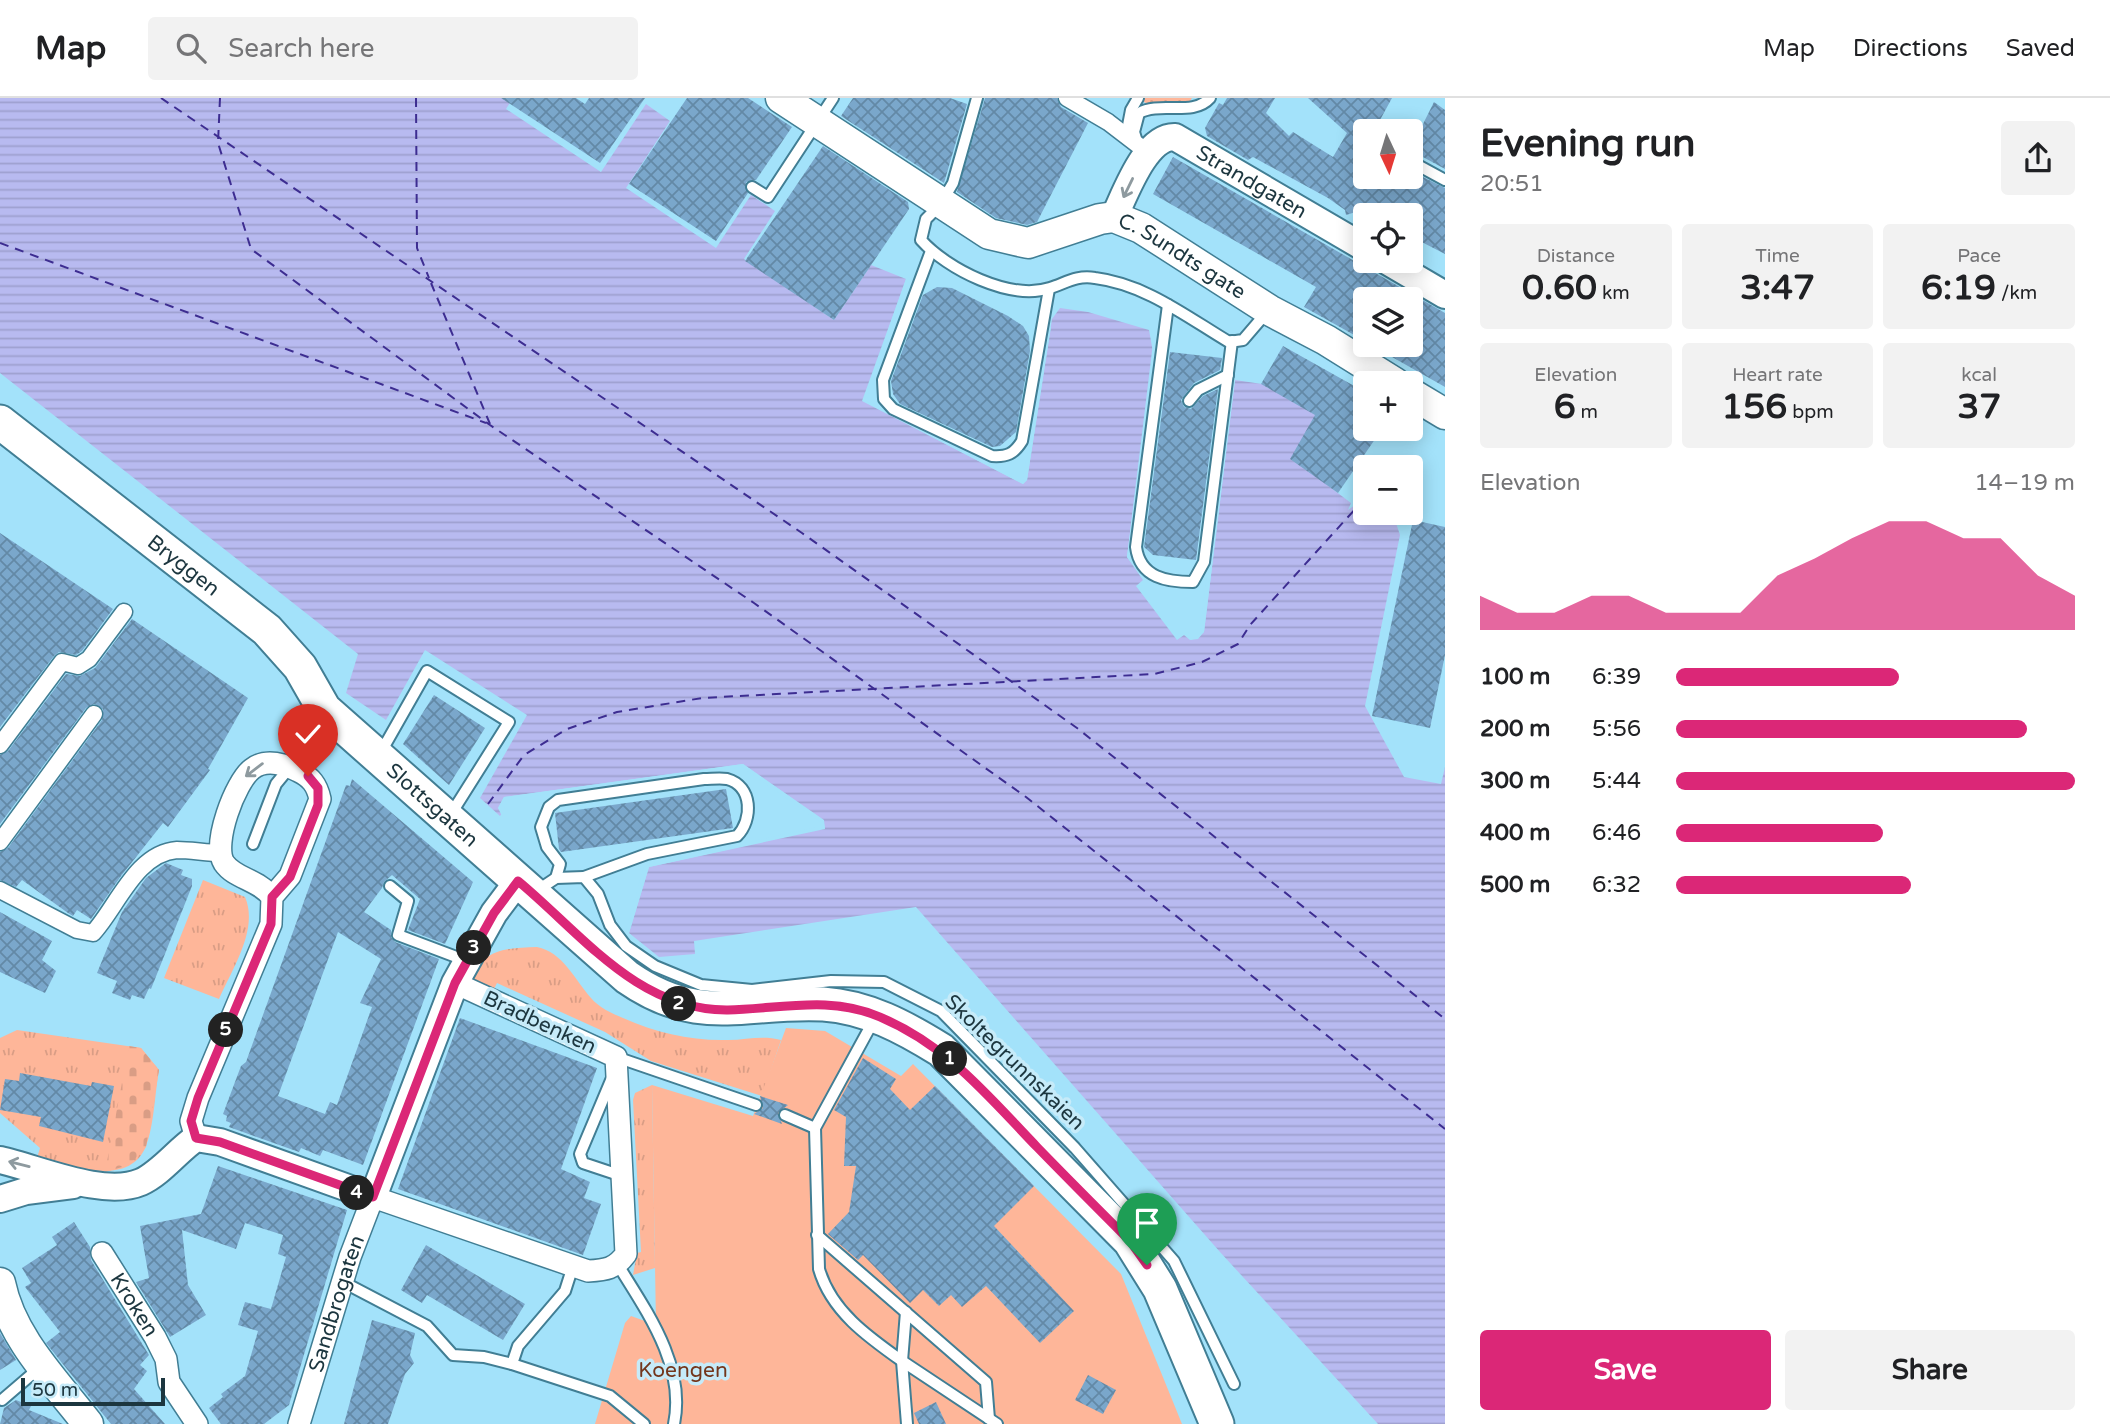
<!DOCTYPE html>
<html lang="en">
<head>
<meta charset="utf-8">
<style>
	:root { --surface:#fff; --page:#f2f2f2; --text:#202124; --muted:#757577; --line:#e0e0e0; --accent:#db2777 }
	body { margin:0; font-family:"Varela Round",sans-serif; background:var(--page); color:var(--text); height:100vh; display:flex; flex-direction:column; font-size:26px; white-space:nowrap }
	* { box-sizing:border-box; margin:0 }
	p { font-size:23px; color:var(--muted) }
	.icon { flex:none; width:38px; height:38px; fill:none; stroke:currentColor; stroke-width:2; stroke-linecap:round; stroke-linejoin:round }
	.map { position:relative; flex:1; overflow:hidden }
	.side { display:flex; flex-direction:column; background:var(--surface); width:665px }
	.side>* { flex:none }
	.needle { width:46px; rotate:176deg }
	.fabs { position:absolute; left:1353px; top:21px; display:grid; gap:14px }
	.fabs a { display:grid; place-items:center; width:70px; height:70px; border-radius:7px; background:var(--surface); box-shadow:0 4px 18px #0003; font-size:35px }
	.scale { position:absolute; left:21px; bottom:18px; width:144px; box-sizing:border-box; padding-left:7px; border:4px solid #1c363f; border-top:0; font-size:19px; line-height:24px; white-space:nowrap; color:#1c363f; -webkit-text-stroke:5px #c6ebf9; paint-order:stroke }
	.pin { position:absolute; display:grid; place-items:center; width:60px; height:60px; color:#fff; margin:-72px -30px; border-radius:50% 50% 50% 0; rotate:-45deg; box-shadow:0 0 7px #0007 }
	.pin .icon { rotate:45deg }
	.km { position:absolute; width:35px; height:35px; margin:-18px; border-radius:50%; background:#222; color:#fff; font-size:19px; line-height:35px; text-align:center }
	.round { display:grid; place-items:center; flex:none; width:74px; height:74px; border-radius:7px; background:var(--page) }
	.headline { display:flex; align-items:center; justify-content:space-between; height:119px; padding:0 35px }
	h1 { font-size:38px; font-weight:800; line-height:52px }
	.stats { display:grid; grid-template-columns:repeat(3,1fr); gap:10px; height:119px; padding:7px 35px }
	.stats div { display:grid; align-content:center; border-radius:7px; background:var(--page); text-align:center }
	.stats b { font-size:35px; font-weight:800 }
	.stats small { font-size:19px; font-weight:400 }
	.stats p { font-size:19px }
	.chart { height:196px; padding:14px 35px }
	.chart p { display:flex; justify-content:space-between }
	.chart svg { width:100%; height:126px; margin-top:7px; fill:var(--accent); opacity:.7 }
	.primary-button { display:flex; gap:14px; margin-top:auto; padding:14px 35px }
	.primary-button a { flex:1; height:80px; border-radius:7px; background:var(--accent); color:#fff; font-size:28px; font-weight:800; line-height:80px; text-align:center }
	.primary-button a+a { background:var(--page); color:var(--text) }
	ul { padding:0 35px; list-style:none; font-size:23px }
	li { display:grid; grid-template-columns:112px 84px 1fr; align-items:center; height:52px }
	li i { height:18px; border-radius:9px; background:var(--accent) }
	header { display:flex; align-items:center; gap:42px; box-sizing:border-box; height:98px; padding:0 35px; background:var(--surface); border-bottom:2px solid var(--line) }
	header strong { font-size:33px }
	nav { display:flex; gap:38px; margin-inline-start:auto; font-size:24px }
	.search { width:490px; height:63px; background:var(--page); display:flex; align-items:center; gap:18px; box-sizing:border-box; padding:0 24px; border-radius:7px; color:var(--muted); font-size:26px }
	main { display:flex; flex:1; min-height:0 }
	.map>svg:first-child { display:block }
</style>
</head>
<body>
<header>
<strong>Map</strong>
<div class="search"><svg class="icon" aria-label="search" viewBox="0 0 24 24"><circle cx="10" cy="10" r="6"/><path d="M15 15l6 6"/></svg>Search here</div>
<nav><a>Map</a><a>Directions</a><a>Saved</a></nav>
</header>
<main>
<div class="map">
<svg width="1445" height="1326" viewBox="0 0 1445 1326">
	<defs>
		<pattern id="grass-tufts" width="24" height="20" patternUnits="userSpaceOnUse" patternTransform="scale(1.75)"><rect width="24" height="20" fill="#feb699"/><path d="M3 7l-1-3M5 7V3M7 7l1-3M15 17l-1-3M17 17v-4M19 17l1-3" fill="none" stroke="#d99d85"/></pattern>
		<pattern id="cemetery-stones" width="16" height="16" patternUnits="userSpaceOnUse" patternTransform="scale(1.75)"><rect width="16" height="16" fill="#feb699"/><path d="M2 7V4a2 2 0 0 1 4 0v3zM10 15v-3a2 2 0 0 1 4 0v3z" fill="#d99d85"/></pattern>
		<pattern id="garden-dots" width="8" height="8" patternUnits="userSpaceOnUse" patternTransform="scale(1.75)"><rect width="8" height="8" fill="#feb699"/><path d="M2 2h.1M6 6h.1" fill="none" stroke="#d99d85" stroke-width="1.8" stroke-linecap="round"/></pattern>
		<pattern id="water-rules" width="6" height="5" patternUnits="userSpaceOnUse" patternTransform="scale(1.75)"><rect width="6" height="5" fill="#b8baf0"/><path d="M0 2.5h6" fill="none" stroke="#9ea0cf"/></pattern>
		<pattern id="building-cross-hatch" width="8" height="8" patternUnits="userSpaceOnUse" patternTransform="scale(1.75)"><rect width="8" height="8" fill="#7aa7cb"/><path d="M0 0l8 8M0 8l8-8" fill="none" stroke="#6389a6"/></pattern>
	</defs>
	<rect width="100%" height="100%" fill="#a3e2fa"/>
	<g fill="url(#grass-tufts)">
		<path d="M203,782L245,799C259,831 232,871 219,901L164,880Z"/>
		<path d="M537,849C563,854 575,882 591,900C598,909 613,916 623,920C657,935 691,943 728,942C747,942 762,937 781,942L762,998L651,963L605,934L497,885L489,901L468,891C479,852 501,850 537,849Z"/>
		<path d="M17,932L141,950L159,972C155,994 154,1028 146,1048C129,1091 68,1067 37,1060L40,1050L0,1015V940Z"/>
		<polygon points="652,987 655,1170 633,1177 637,1155 641,1154 633,1002 635,995"/>
	</g>
	<polygon fill="url(#cemetery-stones)" points="129,948 141,950 159,972 146,1049 129,1067 105,1074"/>
	<polygon fill="#feb699" points="786,930 825,933 901,978 913,966 1121,1176 1182,1326 595,1326 625,1225 631,1218 656,1227 652,987 753,1018"/>
	<polygon fill="url(#garden-dots)" points="1144,0 1192,0 1190,3 1146,5 1142,3"/>
	<polygon fill="url(#water-rules)" points="0,0 513,0 506,11 601,74 646,6 670,23 626,90 716,150 751,97 775,113 744,161 834,222 871,167 906,181 863,303 1023,386 1027,382 1052,221 1060,210 1088,214 1149,232 1153,254 1127,459 1191,542 1204,534 1235,282 1262,286 1316,317 1293,361 1351,405 1348,412 1355,407 1360,411 1358,418 1396,425 1400,437 1365,608 1404,679 1441,686 1445,669 1445,1326 1378,1326 1220,1154 916,809 694,843 695,856 659,859 629,835 649,769 825,730 823,722 743,666 504,699 498,710 503,714 500,718 480,700 527,617 425,552 386,622 346,595 358,556 0,275"/>
	<g fill="#a3e2fa">
		<polygon points="906,181 909,183 867,301 1023,381 1048,228 1051,229 1027,382 1023,386 862,303"/>
		<polygon points="1153,245 1157,247 1156,254 1131,458 1192,539 1200,532 1232,281 1235,282 1204,534 1198,541 1190,542 1184,537 1177,542 1136,488 1143,482 1127,459"/>
		<polygon points="743,666 824,722 825,731 649,769 629,835 626,832 643,771 647,766 821,728 820,724 742,669 506,702 503,720 498,710 504,699"/>
	</g>
	<g fill="none" stroke-linecap="round" stroke-linejoin="round">
		<g stroke="#3d2d91" stroke-width="2" stroke-dasharray="9 7" stroke-linecap="butt">
			<polyline points="161,0 802,435 1077,630 1445,921"/>
			<polyline points="220,0 218,45 251,151 490,327 754,505 1026,699 1445,1031"/>
			<polyline points="416,0 417,150 429,180"/>
			<polyline points="0,145 486,325"/>
			<polyline points="431,185 490,326"/>
			<polyline points="488,706 524,657 567,631 617,614 702,600 1154,576 1202,564 1238,546 1250,527 1357,409"/>
		</g>
	</g>
	<g fill="url(#building-cross-hatch)" fill-rule="evenodd">
		<polygon points="501,0 576,0 585,6 589,0 645,0 600,65"/>
		<polygon points="687,0 748,0 792,29 756,82 746,84 748,95 716,143 629,86"/>
		<polygon points="853,0 950,0 967,6 944,85 841,18"/>
		<polygon points="985,0 1057,0 1061,9 1088,25 1037,124 1027,127 996,120 957,94"/>
		<polygon points="1227,0 1275,0 1266,15 1289,38 1293,34 1333,59 1347,35 1308,0 1392,0 1374,33 1365,33 1365,50 1359,62 1365,66 1365,79 1423,79 1445,90 1445,156 1410,138 1410,117 1366,117 1359,113 1346,117 1345,112 1328,100 1253,59 1248,62 1207,38 1205,30 1219,5 1223,7"/>
		<polygon points="1434,4 1445,12 1445,71 1410,52"/>
		<polygon points="823,48 908,104 909,111 834,222 745,163"/>
		<polygon points="1173,59 1445,215 1445,289 1371,247 1410,247 1410,201 1365,201 1365,243 1304,209 1316,189 1153,96"/>
		<polygon points="937,189 952,190 1008,218 1023,228 1029,238 1030,253 1016,334 1000,348 992,349 900,306 893,296 891,283 923,197"/>
		<polygon points="1283,248 1365,294 1365,331 1382,331 1338,395 1290,361 1315,317 1261,286"/>
		<polygon points="1170,254 1222,260 1220,272 1194,285 1181,302 1184,309 1191,311 1203,298 1218,291 1196,462 1153,457 1144,449"/>
		<polygon points="1413,422 1445,429 1445,557 1430,630 1372,618"/>
		<polygon points="0,435 113,511 82,553 76,557 59,554 54,558 0,629"/>
		<polygon points="132,521 248,600 208,671 210,672 168,729 163,725 121,778 91,821 77,812 73,818 68,815 22,782 16,789 0,782 0,754 8,750 102,622 103,611 94,606 86,610 0,726 0,657 8,653 66,576 80,578 95,570"/>
		<polygon points="434,597 485,630 449,687 403,646"/>
		<path d="M352,681L473,784L445,846L408,832L420,801L392,777L384,784L382,790L364,814L391,832V839L395,844L439,861L363,1067L323,1052L320,1058L301,1050L299,1054L229,1029L231,1025L226,1023L227,1018L223,1016L241,968L246,964L346,687L350,688ZM338,834L381,861L360,905L372,909L337,1007L330,1004L325,1016L278,998Z"/>
		<polygon points="726,691 733,730 561,754 559,751 555,715"/>
		<polygon points="166,765 183,772 181,777 192,781 192,788 151,891 149,890 144,901 132,897 130,902 112,895 117,883 97,875 122,814 146,780"/>
		<polygon points="0,814 52,843 42,862 56,873 45,895 0,874"/>
		<polygon points="460,920 597,970 561,1071 590,1084 584,1100 601,1106 583,1157 398,1091"/>
		<polygon points="863,960 896,981 890,991 910,1012 935,988 1034,1088 994,1128 1074,1213 1040,1245 986,1188 962,1209 951,1197 939,1208 923,1192 910,1205 863,1157 858,1162 828,1136 849,1114 856,1068 844,1068 846,1019 834,1012"/>
		<polygon points="20,975 91,988 92,984 114,988 103,1044 39,1028 41,1019 0,1012 5,981 19,983"/>
		<polygon points="760,998 788,1007 778,1015 782,1026 754,1016 763,1010"/>
		<polygon points="218,1068 347,1112 289,1307 264,1326 221,1326 209,1310 223,1299 221,1296 245,1278 258,1233 238,1227 245,1204 271,1211 286,1159 278,1156 283,1137 245,1125 236,1151 182,1132 188,1187 206,1217 170,1239 136,1184 149,1180 140,1128 201,1116"/>
		<polygon points="74,1124 90,1149 91,1162 149,1257 140,1267 147,1273 134,1291 165,1326 111,1326 46,1245 60,1234 25,1189 31,1185 22,1170 57,1147 52,1139"/>
		<polygon points="426,1147 525,1206 503,1242 427,1197 422,1205 401,1192"/>
		<polygon points="372,1222 415,1235 410,1257 414,1265 405,1276 388,1326 344,1326"/>
		<polygon points="0,1235 16,1262 0,1272"/>
		<polygon points="1088,1277 1116,1292 1103,1316 1075,1302"/>
		<polygon points="16,1302 31,1308 29,1312 63,1326 0,1326 4,1310"/>
		<polygon points="936,1304 946,1326 919,1326 914,1315"/>
	</g>
	<g fill="none" stroke-linecap="round" stroke-linejoin="round">
		<defs>
			<g id="service">
				<path d="M977,0L953,85L940,107L926,121L921,142C947,171 1010,203 1050,190C1066,185 1076,177 1095,180C1145,186 1187,219 1229,244L1243,242L1267,214"/>
				<polyline points="1126,38 1131,12 1138,0"/>
				<path d="M1138,47L1134,34L1139,15C1160,3 1193,19 1210,0"/>
				<polyline points="1410,63 1445,82"/>
				<polyline points="752,89 768,99 833,0"/>
				<path d="M931,153L883,282L884,301L893,311L992,358C1007,359 1014,356 1022,343L1049,191"/>
				<path d="M1168,207L1136,449C1140,480 1167,484 1193,484L1204,464L1232,243"/>
				<polyline points="1189,303 1198,292 1228,277"/>
				<polyline points="381,654 427,573 509,624 451,716"/>
				<polyline points="253,746 276,686 290,669"/>
				<path d="M556,780L560,766L547,749L541,729L549,709L558,702L704,681C711,681 721,680 727,681C753,688 753,722 737,738L647,756L584,779"/>
				<polyline points="390,788 408,803 398,837 467,863"/>
				<polyline points="535,794 556,780 584,779 598,796 610,827 626,848 655,868 701,887 752,892 831,883 884,884 941,913 1075,1050 1174,1163 1234,1286"/>
				<path d="M875,920L815,1030L819,1171C831,1213 868,1239 902,1263L906,1214"/>
				<polyline points="616,959 756,1007"/>
				<polyline points="612,980 580,1056 583,1065 622,1078"/>
				<polyline points="785,1017 815,1030"/>
				<polyline points="817,1137 986,1284 989,1321"/>
				<path d="M618,1167C647,1214 686,1268 674,1326"/>
				<polyline points="573,1168 565,1193 518,1248 512,1266 610,1298 644,1326"/>
				<polyline points="343,1184 427,1228 453,1257 484,1259 512,1266"/>
				<polyline points="2,1302 31,1277 36,1267"/>
				<polyline points="907,1326 902,1263 997,1326"/>
			</g>
			<g id="pedestrian">
				<polyline points="1067,0 1108,24 1138,47"/>
				<polyline points="0,647 62,564 78,568 89,561 124,514"/>
				<polyline points="0,744 94,616"/>
				<path d="M0,792L77,832L93,835C117,809 136,755 177,752C191,752 207,755 221,755"/>
			</g>
			<g id="minor">
				<path d="M196,1040L191,1023L198,1000L271,826L272,799C258,781 235,781 224,765C212,746 235,684 252,671C266,660 284,666 298,673C311,679 317,687 320,701L290,778L272,799"/>
				<path id="s1" d="M102,1155L155,1239L166,1261L169,1284L197,1326"/>
				<path id="s2" d="M299,1326L350,1159L373,1099L588,1173C606,1172 615,1171 626,1156L616,959L455,885"/>
			</g>
			<g id="tertiary">
				<path id="s3" d="M1114,119C1125,97 1145,38 1175,39L1365,150"/>
				<polyline points="1387,163 1445,197"/>
				<path d="M0,1062C40,1071 104,1100 141,1084C161,1075 178,1052 196,1040L220,1044L373,1099L455,885L494,815L518,783"/>
				<polyline points="0,1101 26,1093 73,1087"/>
			</g>
			<g id="secondary">
				<path id="s4" d="M781,0L989,136L1028,145L1100,121L1114,119L1141,130L1269,212L1326,242L1395,285"/>
				<polyline points="1410,295 1445,316"/>
				<path d="M0,1185C11,1240 55,1283 88,1326"/>
			</g>
			<g id="primary">
				<path id="s5" d="M0,324L267,532L300,569L324,611L627,879C700,930 744,902 823,906C867,909 904,929 941,952L1130,1143L1160,1191L1217,1326"/>
			</g>
		</defs>
		<use href="#service" stroke="#417e94" stroke-width="14"/>
		<use href="#pedestrian" stroke="#417e94" stroke-width="19"/>
		<use href="#minor" stroke="#417e94" stroke-width="24"/>
		<use href="#tertiary" stroke="#417e94" stroke-width="30"/>
		<use href="#secondary" stroke="#417e94" stroke-width="33"/>
		<use href="#primary" stroke="#417e94" stroke-width="37"/>
		<use href="#service" stroke="#fff" stroke-width="10"/>
		<use href="#pedestrian" stroke="#fff" stroke-width="16"/>
		<use href="#minor" stroke="#fff" stroke-width="21"/>
		<use href="#tertiary" stroke="#fff" stroke-width="26"/>
		<use href="#secondary" stroke="#fff" stroke-width="30"/>
		<use href="#primary" stroke="#fff" stroke-width="33"/>
	</g>
	<defs><path id="oneway-shaft" d="M-6 0H5M1.5-3L5.5 0L1.5 3" fill="none" stroke-width="1.6" stroke-linecap="round" stroke-linejoin="round" transform="scale(1.75)"/></defs>
	<g stroke="#8e9a9f">
		<use href="#oneway-shaft" transform="translate(1128 90) rotate(116)"/>
		<use href="#oneway-shaft" transform="translate(254 672) rotate(143)"/>
		<use href="#oneway-shaft" transform="translate(19 1066) rotate(-166)"/>
	</g>
	<g fill="none" stroke-linecap="round" stroke-linejoin="round">
		<defs>
			<path id="route" d="M308,678L318,690V707L290,779L272,799L271,826L198,1000L191,1023L196,1040L220,1044L373,1099L455,885L494,815L518,783C582,836 638,913 728,912C780,911 830,897 880,919C948,948 987,997 1037,1049C1068,1081 1099,1112 1130,1143L1147,1167"/>
		</defs>
		<use href="#route" stroke="#fff" stroke-width="14"/>
		<use href="#route" stroke="#db2777" stroke-width="9"/>
	</g>
	<g text-anchor="middle" stroke-width="7" stroke-linejoin="round" paint-order="stroke">
		<g font-size="21" fill="#1c363f" stroke="#c6ebf9">
			<text dy="7" stroke="none"><textPath href="#s3" startOffset="194">Strandgaten</textPath></text>
			<text dy="7" stroke="none"><textPath href="#s4" startOffset="457">C. Sundts gate</textPath></text>
			<text dy="7" stroke="none"><textPath href="#s5" startOffset="233">Bryggen</textPath></text>
			<text dy="7" stroke="none"><textPath href="#s5" startOffset="581">Slottsgaten</textPath></text>
			<text transform="translate(540 924) rotate(25)" y="7">Bradbenken</text>
			<text transform="translate(1015 964) rotate(44)" y="7">Skoltegrunnskaien</text>
			<text dy="7" stroke="none"><textPath href="#s2" startOffset="126">Sandbrogaten</textPath></text>
			<text dy="7" stroke="none"><textPath href="#s1" startOffset="61">Kroken</textPath></text>
		</g>
		<g font-size="21" fill="#73361c" stroke="#c6ebf9">
			<text x="683" y="1279">Koengen</text>
		</g>
	</g>
</svg>
<div class="fabs">
<a><svg class="needle" viewBox="-14 -14 28 28"><path d="M0-13l5 13h-10z" fill="#e53935"/><path d="M0 13l5-13h-10z" fill="#757577"/></svg></a>
<a><svg class="icon" aria-label="locate" viewBox="0 0 24 24"><circle cx="12" cy="12" r="6"/><path d="M12 2v4M12 18v4M2 12h4M18 12h4"/></svg></a>
<a><svg class="icon" aria-label="layers" viewBox="0 0 24 24"><path d="M12 4l9 5-9 5-9-5zM3 14l9 5 9-5"/></svg></a>
<a>+</a>
<a>−</a>
</div>
<div class="scale">50 m</div>
<div class="pin" style="left:1147px;top:1167px;background:#1e9e55"><svg class="icon" aria-label="arrive" viewBox="0 0 24 24"><path d="M6 21V4h12l-3 4 3 4H6"/></svg></div>
<div class="pin" style="left:308px;top:678px;background:#d93025"><svg class="icon" aria-label="check" viewBox="0 0 24 24"><path d="M5 12l5 5 9-10"/></svg></div>
<b class="km" style="left:950px;top:961px">1</b>
<b class="km" style="left:679px;top:906px">2</b>
<b class="km" style="left:474px;top:850px">3</b>
<b class="km" style="left:357px;top:1095px">4</b>
<b class="km" style="left:226px;top:932px">5</b>
</div>
<section class="side">
<div class="headline"><div><h1>Evening run</h1><p>20:51</p></div><a class="round"><svg class="icon" aria-label="share" viewBox="0 0 24 24"><path d="M12 15V3M7 8l5-5 5 5M5 13v7h14v-7"/></svg></a></div>
<div class="stats">
<div><p>Distance</p><b>0.60<small> km</small></b></div>
<div><p>Time</p><b>3:47</b></div>
<div><p>Pace</p><b>6:19<small> /km</small></b></div>
</div>
<div class="stats">
<div><p>Elevation</p><b>6<small> m</small></b></div>
<div><p>Heart rate</p><b>156<small> bpm</small></b></div>
<div><p>kcal</p><b>37</b></div>
</div>
<div class="chart"><p><span>Elevation</span>14–19 m</p>
<svg viewBox="0 0 160 44" preserveAspectRatio="none"><path d="M0 44V32L10 38L20 38L30 32L40 32L50 38L60 38L70 38L80 25L90 19L100 12L110 6L120 6L130 12L140 12L150 25L160 32V44z"/></svg>
</div>
<ul>
<li><b>100 m</b>6:39<i style="width:56%"></i></li>
<li><b>200 m</b>5:56<i style="width:88%"></i></li>
<li><b>300 m</b>5:44<i style="width:100%"></i></li>
<li><b>400 m</b>6:46<i style="width:52%"></i></li>
<li><b>500 m</b>6:32<i style="width:59%"></i></li>
</ul>
<div class="primary-button"><a>Save</a><a>Share</a></div>
</section>
</main>
</body>
</html>
